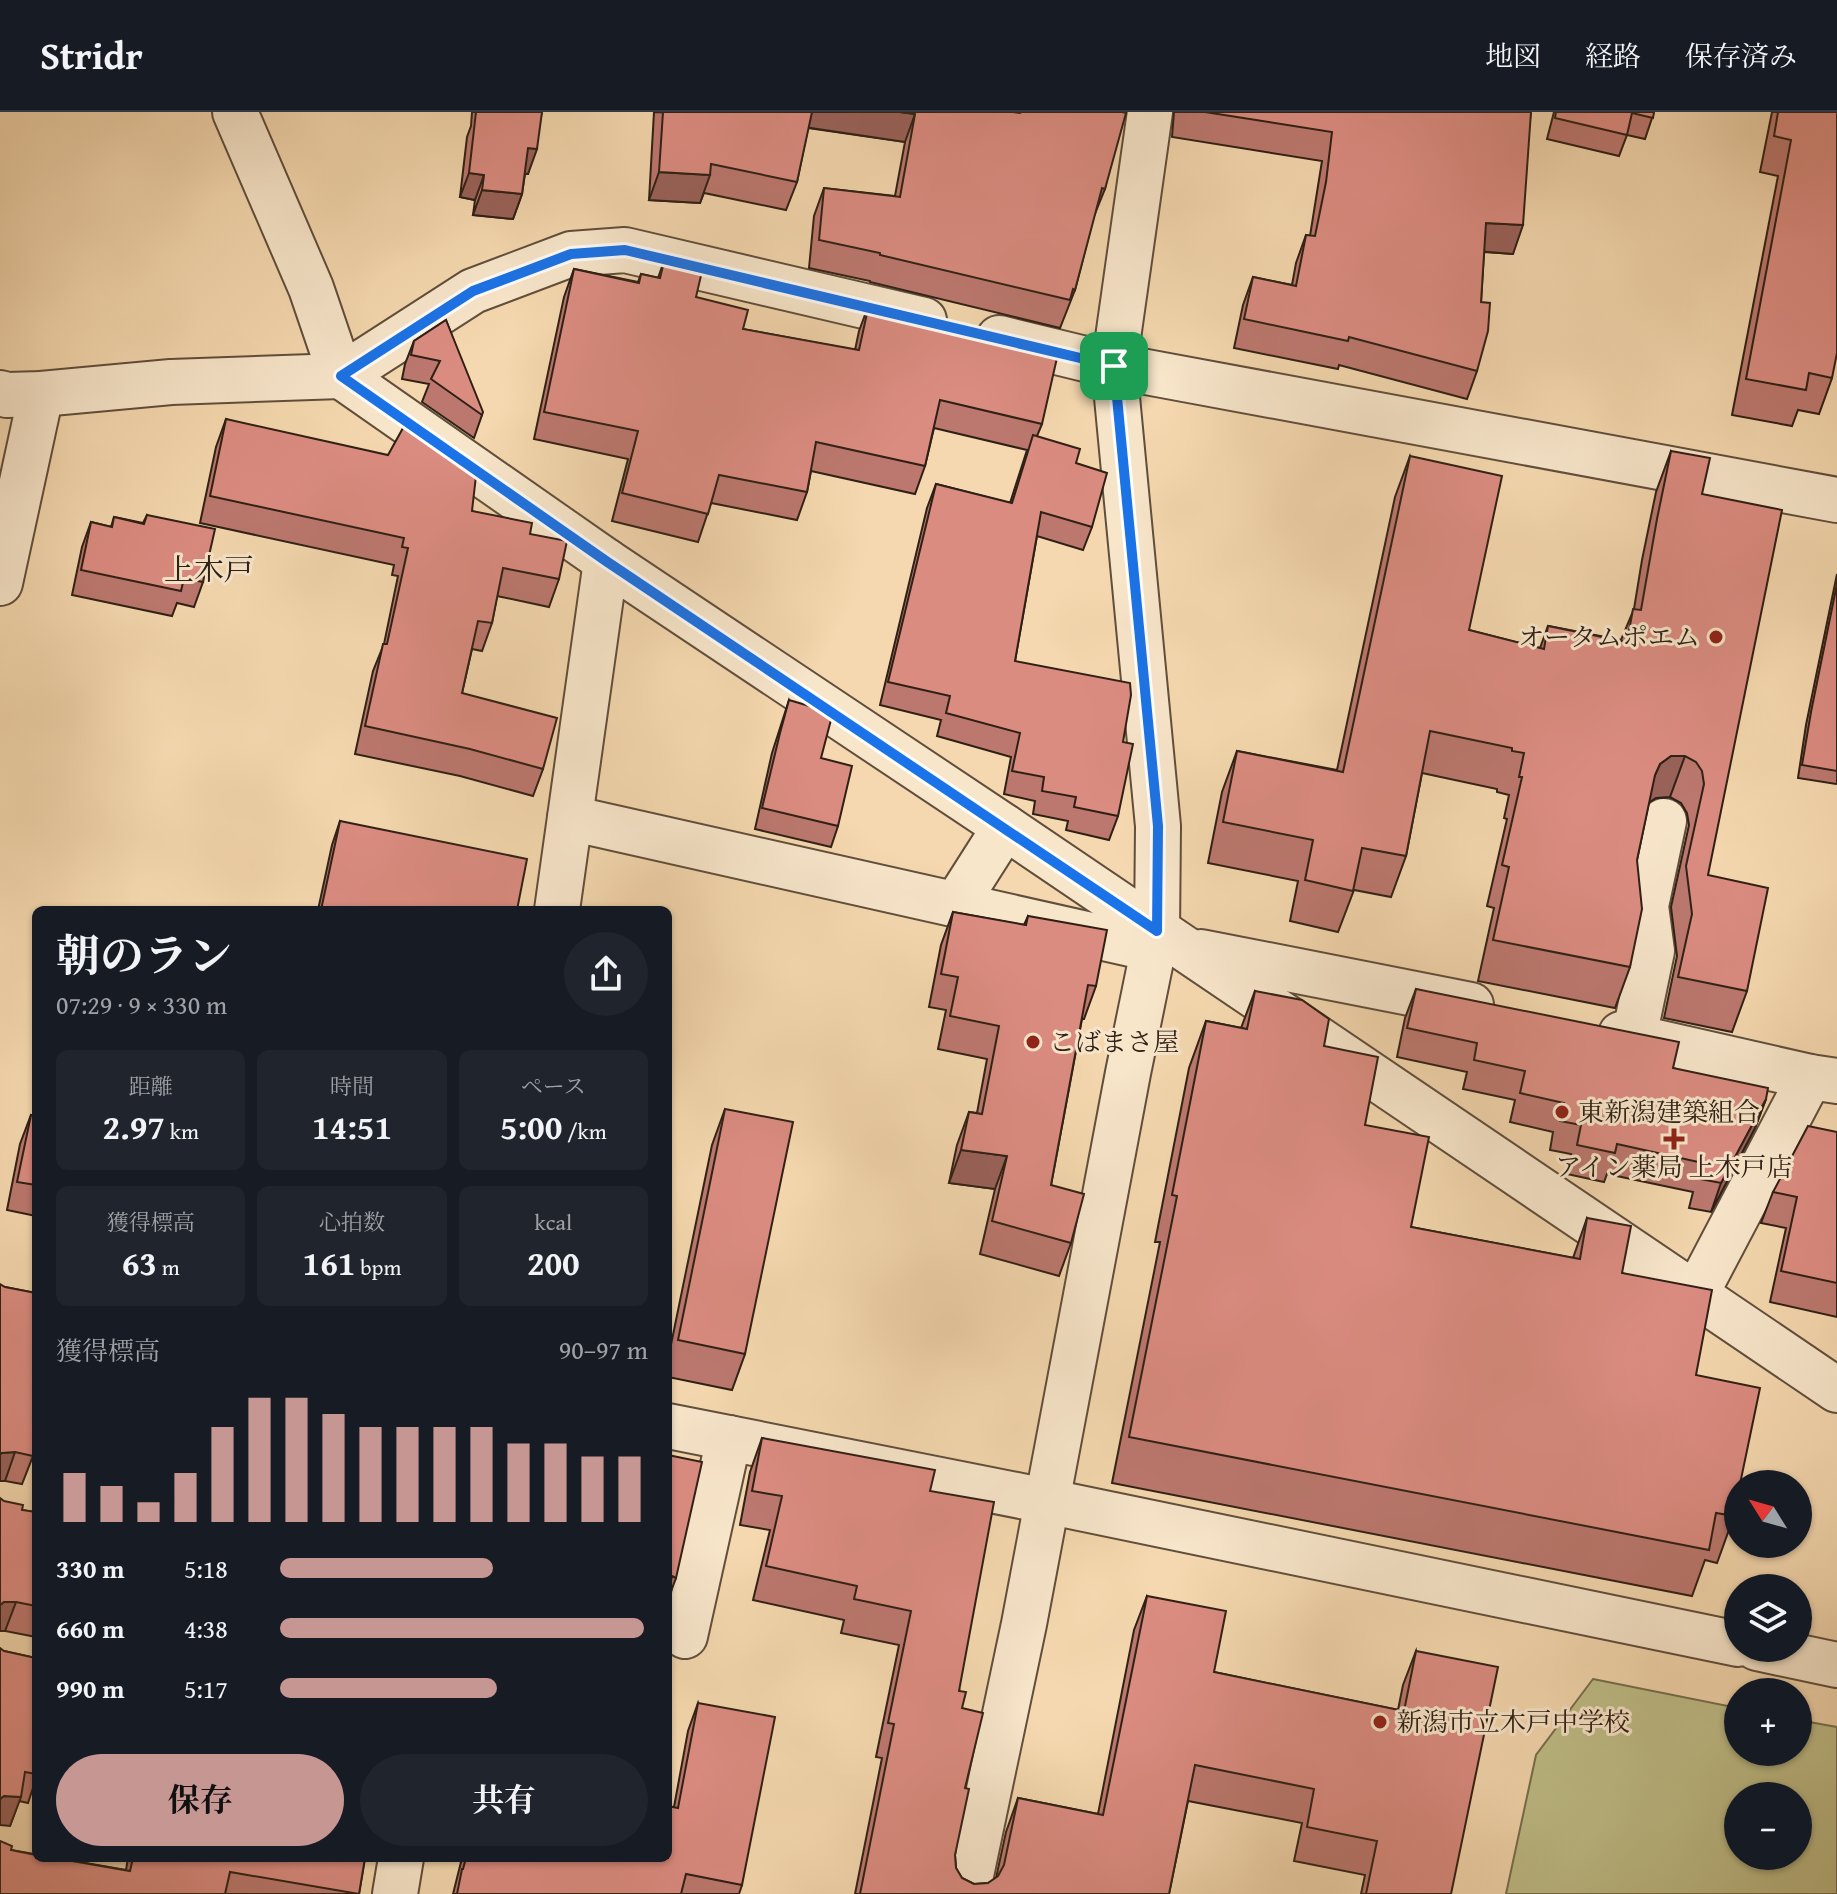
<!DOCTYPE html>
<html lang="ja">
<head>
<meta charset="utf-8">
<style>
	:root { --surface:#171b24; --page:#20242c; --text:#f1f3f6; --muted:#9ea1a6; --line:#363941; --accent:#c59692 }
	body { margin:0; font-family:"Gentium Book Plus","Noto Serif JP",serif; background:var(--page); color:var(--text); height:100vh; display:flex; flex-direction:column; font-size:30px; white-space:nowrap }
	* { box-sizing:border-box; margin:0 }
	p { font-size:26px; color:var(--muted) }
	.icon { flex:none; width:44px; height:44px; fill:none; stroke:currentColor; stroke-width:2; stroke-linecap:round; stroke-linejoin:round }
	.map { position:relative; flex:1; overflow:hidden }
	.sheet { position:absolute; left:32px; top:794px; width:640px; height:956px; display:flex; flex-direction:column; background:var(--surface); border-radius:12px; box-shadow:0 2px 6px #0004 }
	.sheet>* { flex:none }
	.needle { width:52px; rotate:307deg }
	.buttons { position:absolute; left:1724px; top:1358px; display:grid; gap:16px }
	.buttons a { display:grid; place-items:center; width:88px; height:88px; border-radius:50%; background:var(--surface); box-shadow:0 2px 6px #0004; font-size:40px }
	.pin { position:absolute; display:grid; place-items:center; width:68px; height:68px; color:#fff; margin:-34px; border-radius:16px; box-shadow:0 4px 12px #0006 }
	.round { display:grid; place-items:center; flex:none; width:84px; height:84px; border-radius:42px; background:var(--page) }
	.headline { display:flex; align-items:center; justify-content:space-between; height:136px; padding:0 24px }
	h1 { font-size:44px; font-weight:700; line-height:60px }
	.stats { display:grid; grid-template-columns:repeat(3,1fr); gap:12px; height:136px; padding:8px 24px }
	.stats div { display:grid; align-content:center; border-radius:12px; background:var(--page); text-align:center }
	.stats b { font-size:34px; font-weight:700 }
	.stats small { font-size:22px; font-weight:400 }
	.stats p { font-size:22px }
	.chart { height:224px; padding:16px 24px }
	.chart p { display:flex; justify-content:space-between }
	.chart svg { width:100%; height:144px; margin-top:8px; stroke:var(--accent); stroke-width:6 }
	.button { display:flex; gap:16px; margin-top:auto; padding:16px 24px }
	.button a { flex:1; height:92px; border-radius:48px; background:var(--accent); color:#111; font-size:32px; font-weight:700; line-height:92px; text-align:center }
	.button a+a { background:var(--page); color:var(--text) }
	ul { padding:0 24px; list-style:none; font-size:26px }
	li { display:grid; grid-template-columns:128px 96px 1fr; align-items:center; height:60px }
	li i { height:20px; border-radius:10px; background:var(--accent) }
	header { display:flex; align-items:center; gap:48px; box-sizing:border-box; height:112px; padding:0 40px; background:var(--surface); border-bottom:2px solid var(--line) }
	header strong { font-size:38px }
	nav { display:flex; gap:44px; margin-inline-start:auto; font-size:28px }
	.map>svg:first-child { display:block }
</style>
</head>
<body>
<header>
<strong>Stridr</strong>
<nav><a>地図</a><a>経路</a><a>保存済み</a></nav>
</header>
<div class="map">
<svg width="1837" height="1782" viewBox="0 0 1837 1782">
	<rect width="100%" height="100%" fill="#f5d8af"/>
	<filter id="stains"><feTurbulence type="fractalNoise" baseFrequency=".0025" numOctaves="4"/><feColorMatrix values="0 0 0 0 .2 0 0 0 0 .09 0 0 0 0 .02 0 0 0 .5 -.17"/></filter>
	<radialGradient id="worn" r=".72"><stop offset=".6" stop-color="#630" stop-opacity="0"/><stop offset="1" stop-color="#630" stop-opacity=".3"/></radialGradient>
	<path fill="#bfbe88" stroke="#776f4f" stroke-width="2" fill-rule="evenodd" d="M1593,1567L1738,1596V1640H1798V1608L1837,1615V1782H1506L1536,1643ZM1738,1684H1798V1744H1738Z"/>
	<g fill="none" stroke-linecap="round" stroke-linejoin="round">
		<defs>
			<g id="minor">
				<polyline points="235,0 311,176 341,264 606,449 1005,715 1837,1278"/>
				<polyline points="999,226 1114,254 1837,388"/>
				<polyline points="0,281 7,283 41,282 171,270 341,264 473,179 571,142 625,138 924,208"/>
				<polyline points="0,471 41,282"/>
				<polyline points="570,706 1153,837"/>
				<polyline points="956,792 1005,715"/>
				<polyline points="557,798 606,449"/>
				<polyline points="1201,840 1471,893"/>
				<polyline points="1621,922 1810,965 1837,969"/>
				<polyline points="1634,925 1652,839 1646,794 1664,709"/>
				<polyline points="1696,1182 1810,965"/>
				<polyline points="668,1314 1046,1389 1738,1532"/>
				<polyline points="685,1524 729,1326"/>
				<polyline points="1757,1536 1837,1553"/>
				<polyline points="395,1782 401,1746"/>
				<polyline points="967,1782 1024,1512 1128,961 1157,819 1158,714 1114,254 1150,0"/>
			</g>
		</defs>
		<use href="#minor" stroke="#604e3c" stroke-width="48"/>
		<use href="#minor" stroke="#f8e6cb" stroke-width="44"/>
	</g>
	<g fill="#bc786f" stroke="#2f2016" stroke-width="2">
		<polygon points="472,0 542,0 528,62 525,62 522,82 513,107 473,103 475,88 460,85 467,25 471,14"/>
		<polygon points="654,0 1018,1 1122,0 1105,77 1094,104 1075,178 1060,216 870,170 870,169 809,156 814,104 824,76 895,84 905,30 808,16 797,70 786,98 704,81 700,91 649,88"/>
		<polygon points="1174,0 1531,0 1513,142 1484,140 1477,259 1467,287 1339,253 1338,257 1234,236 1243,193 1253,165 1292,173 1296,151 1306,123 1310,124 1322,49 1172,25"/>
		<polygon points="1554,0 1654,0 1645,27 1627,23 1619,44 1547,27"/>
		<polygon points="1772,0 1837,0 1832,266 1819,302 1798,298 1792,314 1732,303 1778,64 1760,60"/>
		<polygon points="665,146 696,185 743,217 855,238 859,219 869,192 1042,312 1037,324 1076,351 1092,415 1083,438 1037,424 1015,549 1123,630 1118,704 1109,728 1066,718 1068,709 1033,702 1035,689 1004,682 1011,645 937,624 941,608 880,593 927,396 936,372 1010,391 1027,338 934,316 925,354 915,382 811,359 807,380 797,408 711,391 698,430 612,409 628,347 534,327 564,185 574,157 638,170 641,162 658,166"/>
		<polygon points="446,208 482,303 474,326 422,290 429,272 402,267 405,252 414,229"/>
		<polygon points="226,307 472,399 530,422 559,467 549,495 497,484 492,511 482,539 472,537 462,581 543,657 533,684 460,664 355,642 373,559 384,532 398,464 392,463 394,453 200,411 216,335"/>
		<polygon points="1671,339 1702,382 1708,763 1747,879 1732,920 1664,906 1677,844 1671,795 1689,713 1687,701 1681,691 1670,685 1656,686 1649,690 1637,748 1630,855 1615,896 1478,869 1494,796 1487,794 1507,707 1504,706 1509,683 1497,680 1497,677 1422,661 1406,744 1391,785 1354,778 1338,820 1290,809 1298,769 1208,751 1222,680 1237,639 1337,658 1395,385 1410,344 1469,518 1540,536 1548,514 1621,528 1634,497 1642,448 1656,380"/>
		<polygon points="147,403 203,470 194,495 177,491 172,504 72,483 82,435 91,410 111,415 114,405 143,411"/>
		<polygon points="1837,462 1837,671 1836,672 1798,666 1806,613"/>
		<polygon points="789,588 838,714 831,735 755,717 772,641"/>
		<polygon points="340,709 517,798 318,798 332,733"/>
		<polygon points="953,800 1024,813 1028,804 1096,874 1084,907 1082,907 1051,1073 1071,1131 1059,1164 980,1142 995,1077 949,1071 957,1033 969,1000 977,1001 987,947 938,937 946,898 929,895 941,833"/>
		<polygon points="1416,877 1673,956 1766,987 1755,1016 1711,1100 1689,1096 1693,1080 1607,1062 1604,1070 1567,1062 1571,1042 1550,1038 1553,1020 1510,1010 1515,988 1463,977 1467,960 1397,945 1405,906"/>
		<polygon points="1255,879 1324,934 1365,1013 1411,1115 1573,1146 1587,1106 1622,1161 1696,1263 1734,1404 1717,1451 1705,1448 1692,1484 1112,1371 1160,1130 1155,1130 1189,956 1206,909 1241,916"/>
		<polygon points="725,997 745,1242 732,1278 668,1265 668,1247 712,1033"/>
		<polygon points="31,1003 36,1004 36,1104 7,1098 20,1032"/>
		<polygon points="1837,1020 1837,1205 1770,1190 1786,1116 1761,1111 1773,1080"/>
		<polygon points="5,1175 36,1181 36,1333 35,1332 33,1344 22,1372 5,1369"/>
		<polygon points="762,1326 930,1379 962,1596 965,1676 955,1743 956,1756 962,1766 974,1772 988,1771 996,1766 1006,1720 1018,1686 1098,1702 1134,1518 1147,1484 1214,1560 1398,1598 1403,1573 1416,1539 1451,1782 1361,1782 1365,1763 1294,1749 1302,1711 1188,1689 1169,1782 855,1782 882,1646 876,1645 899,1533 841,1521 844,1508 753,1488 770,1418 740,1413 750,1360"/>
		<polygon points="668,1343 676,1466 668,1487"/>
		<polygon points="22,1398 36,1400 36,1525 5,1519"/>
		<polygon points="4,1539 36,1546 36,1677 33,1676 28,1691 19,1689 10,1714"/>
		<polygon points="698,1591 742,1773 739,1782 453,1782 462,1746 668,1746 674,1695 688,1619"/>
		<polygon points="11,1738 126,1758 128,1746 365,1746 359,1782 0,1782"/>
	</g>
	<g fill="#99625a" stroke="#2f2016" stroke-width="2">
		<polygon points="810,0 900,0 915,2 905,30 804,15"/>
		<polygon points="528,36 537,37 528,62 519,61"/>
		<polygon points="659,60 710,63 700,91 649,88"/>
		<polygon points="469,61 484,63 475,88 460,85"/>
		<polygon points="482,78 522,82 513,107 473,103"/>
		<polygon points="1486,111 1523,113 1513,142 1476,139"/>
		<polygon points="1671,644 1685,644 1670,685 1656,686 1645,693 1655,663 1660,652"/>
		<polygon points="1766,987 1755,1016 1711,1100 1721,1071"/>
		<polygon points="961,1038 1007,1044 995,1077 949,1071"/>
		<polygon points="15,1340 5,1369 0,1369 0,1342 2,1341"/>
		<polygon points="4,1490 16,1490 5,1519 0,1519 0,1493"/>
		<polygon points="4,1684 21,1685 10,1714 0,1713 0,1687"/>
	</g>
	<g fill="#db8c81" stroke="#2f2016" stroke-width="2">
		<polygon points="476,0 542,0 537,37 528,36 522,82 482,78 484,63 469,61"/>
		<polygon points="663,0 812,0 797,70 711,52 710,63 659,60"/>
		<polygon points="900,0 1013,0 1020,1 1021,0 1122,0 1126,1 1105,77 1102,76 1075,178 1073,177 1070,188 880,143 880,141 819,128 824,76 900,85 915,2"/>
		<polygon points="1205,0 1531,0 1523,113 1486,111 1481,190 1490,191 1488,219 1477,259 1349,225 1348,229 1244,207 1253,165 1296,174 1306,123 1315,124 1326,70 1332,20"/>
		<polygon points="1556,0 1654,0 1653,6 1632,1 1627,23 1555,6"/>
		<polygon points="1778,0 1837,0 1837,241 1832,266 1809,261 1806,278 1746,267 1791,28 1774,24"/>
		<polygon points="665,146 703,155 696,185 748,198 743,217 859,238 869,192 1059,237 1042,312 940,288 925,354 816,330 807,380 719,363 708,402 622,381 638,319 544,300 574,157 639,171 641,162 660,166"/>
		<polygon points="446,208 483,300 482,303 431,267 440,249 411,243 414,229"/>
		<polygon points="226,307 388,343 408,307 477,355 472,399 532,411 530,422 567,429 559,467 503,456 492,511 478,509 462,581 557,606 543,657 470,637 365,614 383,532 387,532 408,436 402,435 404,426 210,384"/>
		<polygon points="1033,323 1080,337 1076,351 1107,361 1092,415 1041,400 1015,549 1130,571 1131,583 1123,630 1133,632 1118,704 1074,695 1076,685 1042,679 1044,665 1012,659 1020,621 946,601 950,584 888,570 936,372 1012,391"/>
		<polygon points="1671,339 1710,346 1702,382 1782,398 1708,763 1768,776 1747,879 1678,865 1692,802 1686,754 1704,672 1702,659 1696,650 1685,644 1671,644 1660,652 1655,663 1637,748 1642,797 1630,855 1493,828 1509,755 1502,753 1522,665 1519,665 1524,641 1512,639 1512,636 1430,619 1406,744 1362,736 1353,779 1305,768 1313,728 1223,710 1237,639 1343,660 1410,344 1502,364 1469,518 1544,537 1548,514 1627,530 1633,497 1641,498 1657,407"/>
		<polygon points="147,403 215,417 203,470 184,466 181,479 81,458 91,410 112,415 114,405 144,412"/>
		<polygon points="1837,472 1837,659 1802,653 1811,600"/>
		<polygon points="789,588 823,598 832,604 821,646 852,654 838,714 762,696 780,621"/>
		<polygon points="340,709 527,747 517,798 321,798"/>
		<polygon points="953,800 1026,813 1028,804 1107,818 1096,874 1088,873 1051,1073 1084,1082 1071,1131 992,1109 1007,1044 961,1038 969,1000 982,1002 999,914 950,904 958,865 941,862"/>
		<polygon points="1416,877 1679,930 1673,956 1768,976 1766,987 1721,1071 1700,1067 1703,1051 1617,1032 1615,1041 1577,1033 1581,1013 1560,1009 1564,991 1520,981 1525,959 1474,948 1477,931 1407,916"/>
		<polygon points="1255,879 1302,888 1329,907 1324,934 1378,945 1365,1013 1429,1025 1411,1115 1580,1147 1587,1106 1631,1114 1622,1161 1712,1178 1696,1263 1760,1276 1740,1372 1738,1372 1738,1384 1734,1404 1716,1401 1709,1438 1129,1325 1177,1084 1172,1083 1206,909 1247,917"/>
		<polygon points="725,997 793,1010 745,1242 678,1228"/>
		<polygon points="31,1003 36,1004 36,1073 17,1070"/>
		<polygon points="1808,1014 1837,1020 1837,1171 1781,1159 1797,1085 1773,1080"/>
		<polygon points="0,1172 5,1175 36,1181 36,1327 33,1344 15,1340 2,1341 0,1342"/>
		<polygon points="762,1326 935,1358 930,1379 994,1390 959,1579 966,1580 962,1596 983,1601 965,1676 969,1677 955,1743 956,1756 962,1766 974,1772 988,1771 998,1764 1004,1753 1018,1686 1103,1703 1147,1484 1226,1499 1214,1560 1404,1599 1416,1539 1498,1555 1451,1782 1366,1782 1377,1729 1307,1715 1314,1677 1195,1653 1169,1782 860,1782 894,1612 888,1611 911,1499 854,1487 857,1474 766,1454 782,1384 752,1379"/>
		<polygon points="668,1343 702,1350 676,1466 672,1464 668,1481"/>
		<polygon points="0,1386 4,1389 23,1393 22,1398 36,1400 36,1494 16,1490 4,1490 0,1493"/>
		<polygon points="0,1536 4,1539 36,1546 36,1662 25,1660 21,1685 4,1684 0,1687"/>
		<polygon points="698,1591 775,1605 742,1773 686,1762 681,1782 457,1782 462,1757 463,1757 466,1746 668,1746 668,1694 678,1696"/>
		<polygon points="0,1729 12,1734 11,1738 36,1743 36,1746 55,1746 130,1759 133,1746 365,1746 359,1782 230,1760 225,1782 0,1782"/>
	</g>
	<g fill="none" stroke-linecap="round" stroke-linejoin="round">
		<defs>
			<polygon id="route" points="625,138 1114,254 1158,714 1157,819 606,449 341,264 473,179 571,142"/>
		</defs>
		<use href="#route" stroke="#fff" stroke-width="16"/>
		<use href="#route" stroke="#1a73e8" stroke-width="10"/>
	</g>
	<g fill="#8f2418" stroke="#f8e6cb" stroke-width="3">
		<circle cx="1716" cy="525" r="8"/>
		<circle cx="1033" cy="930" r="8"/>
		<circle cx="1562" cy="1000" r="8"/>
		<path d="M1670 1015h8v8h8v8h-8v8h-8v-8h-8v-8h8z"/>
		<circle cx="1380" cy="1610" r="8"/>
	</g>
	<g text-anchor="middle" stroke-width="6" stroke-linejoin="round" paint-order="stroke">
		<g font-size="26" fill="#2f2016" stroke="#f8e6cb" text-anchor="start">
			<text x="1700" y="534" text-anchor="end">オータムポエム</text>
			<text x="1049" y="939">こばまさ屋</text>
			<text x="1578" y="1009">東新潟建築組合</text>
			<text x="1674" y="1064" text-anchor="middle">アイン薬局 上木戸店</text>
			<text x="1396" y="1619">新潟市立木戸中学校</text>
		</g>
		<g font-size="30" fill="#2f2016" stroke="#f8e6cb">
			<text x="209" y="468">上木戸</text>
		</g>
	</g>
	<rect width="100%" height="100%" filter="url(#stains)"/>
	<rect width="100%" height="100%" fill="url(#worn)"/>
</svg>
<div class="buttons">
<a><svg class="needle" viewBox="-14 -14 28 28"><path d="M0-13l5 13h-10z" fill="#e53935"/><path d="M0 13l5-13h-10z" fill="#9ea1a6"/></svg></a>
<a><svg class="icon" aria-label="layers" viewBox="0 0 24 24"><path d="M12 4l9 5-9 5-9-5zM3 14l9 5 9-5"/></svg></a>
<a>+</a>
<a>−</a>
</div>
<div class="pin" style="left:1114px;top:254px;background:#1e9e55"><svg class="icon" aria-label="arrive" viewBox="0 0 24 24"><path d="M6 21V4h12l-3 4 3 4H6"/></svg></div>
<section class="sheet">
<div class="headline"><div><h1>朝のラン</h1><p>07:29 · 9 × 330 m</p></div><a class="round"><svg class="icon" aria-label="share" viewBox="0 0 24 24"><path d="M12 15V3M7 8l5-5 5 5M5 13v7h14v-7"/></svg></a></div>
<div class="stats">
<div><p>距離</p><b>2.97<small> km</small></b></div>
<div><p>時間</p><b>14:51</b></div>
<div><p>ペース</p><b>5:00<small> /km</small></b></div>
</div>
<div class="stats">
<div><p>獲得標高</p><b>63<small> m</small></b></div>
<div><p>心拍数</p><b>161<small> bpm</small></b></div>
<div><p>kcal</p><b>200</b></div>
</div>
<div class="chart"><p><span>獲得標高</span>90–97 m</p>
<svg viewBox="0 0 160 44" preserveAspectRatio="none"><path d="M5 44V29M15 44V33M25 44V38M35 44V29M45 44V15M55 44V6M65 44V6M75 44V11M85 44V15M95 44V15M105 44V15M115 44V15M125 44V20M135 44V20M145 44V24M155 44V24"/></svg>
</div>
<ul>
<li><b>330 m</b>5:18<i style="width:58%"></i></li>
<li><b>660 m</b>4:38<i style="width:99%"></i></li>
<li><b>990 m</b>5:17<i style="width:59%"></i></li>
</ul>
<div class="button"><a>保存</a><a>共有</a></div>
</section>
</div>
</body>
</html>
